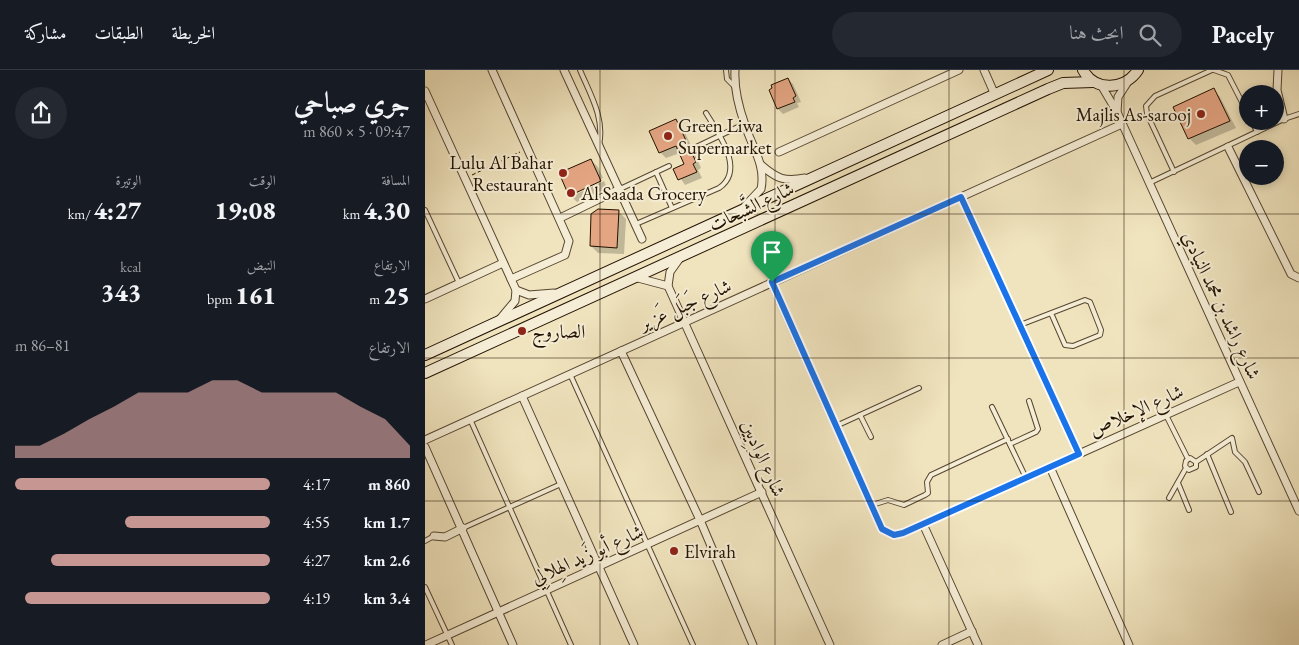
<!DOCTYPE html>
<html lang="ar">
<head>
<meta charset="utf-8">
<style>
	:root { --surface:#171b24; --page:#242831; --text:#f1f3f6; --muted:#9ea1a6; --line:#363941; --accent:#c59692 }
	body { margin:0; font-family:"EB Garamond",Amiri,serif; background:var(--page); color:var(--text); direction:rtl; height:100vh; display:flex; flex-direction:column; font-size:19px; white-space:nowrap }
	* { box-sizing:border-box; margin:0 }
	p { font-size:16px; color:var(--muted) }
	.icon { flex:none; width:28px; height:28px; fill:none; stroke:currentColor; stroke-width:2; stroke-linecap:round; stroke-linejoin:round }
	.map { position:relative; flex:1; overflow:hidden; direction:ltr }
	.panel { display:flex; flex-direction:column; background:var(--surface); width:425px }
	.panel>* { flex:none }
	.controls { position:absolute; left:814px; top:15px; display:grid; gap:10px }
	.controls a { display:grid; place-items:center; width:45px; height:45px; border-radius:50%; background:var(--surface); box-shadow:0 2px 8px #0003; font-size:25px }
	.pin { position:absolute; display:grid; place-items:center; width:42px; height:42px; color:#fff; margin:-51px -21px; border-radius:50% 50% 50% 0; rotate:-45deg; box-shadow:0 0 5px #0007 }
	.pin .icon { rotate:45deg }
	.round { display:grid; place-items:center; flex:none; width:52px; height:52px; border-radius:26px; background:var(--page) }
	.overview { display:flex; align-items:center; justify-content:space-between; height:85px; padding:0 15px }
	h1 { font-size:28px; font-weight:800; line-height:38px }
	.metrics { display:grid; grid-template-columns:repeat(3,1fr); gap:8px; height:85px; padding:5px 15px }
	.metrics div { display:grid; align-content:center }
	.metrics b { font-size:25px; font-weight:800 }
	.metrics small { font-size:14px; font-weight:400 }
	.metrics p { font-size:14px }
	.chart { height:140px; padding:10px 15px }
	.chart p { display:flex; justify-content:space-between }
	.chart svg { width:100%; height:90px; margin-top:5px; fill:var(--accent); opacity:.7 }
	ul { padding:0 15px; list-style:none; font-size:16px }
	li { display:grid; grid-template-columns:80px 60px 1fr; align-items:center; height:38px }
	li i { height:12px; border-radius:6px; background:var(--accent) }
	header { display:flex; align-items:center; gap:30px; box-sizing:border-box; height:70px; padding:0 25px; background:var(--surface); border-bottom:1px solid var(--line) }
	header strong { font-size:24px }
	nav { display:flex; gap:28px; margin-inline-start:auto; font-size:18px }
	.search { width:350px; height:45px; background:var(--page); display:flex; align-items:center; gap:12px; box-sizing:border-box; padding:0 18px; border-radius:28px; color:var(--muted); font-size:19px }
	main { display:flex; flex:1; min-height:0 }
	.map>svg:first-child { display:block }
</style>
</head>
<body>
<header>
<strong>Pacely</strong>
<div class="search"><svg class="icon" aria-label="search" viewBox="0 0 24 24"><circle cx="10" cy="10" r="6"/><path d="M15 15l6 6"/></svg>ابحث هنا</div>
<nav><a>الخريطة</a><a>الطبقات</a><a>مشاركة</a></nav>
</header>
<main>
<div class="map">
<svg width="874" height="575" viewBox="0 0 874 575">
	<rect width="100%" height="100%" fill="#f0e4be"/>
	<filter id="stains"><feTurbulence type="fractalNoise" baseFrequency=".004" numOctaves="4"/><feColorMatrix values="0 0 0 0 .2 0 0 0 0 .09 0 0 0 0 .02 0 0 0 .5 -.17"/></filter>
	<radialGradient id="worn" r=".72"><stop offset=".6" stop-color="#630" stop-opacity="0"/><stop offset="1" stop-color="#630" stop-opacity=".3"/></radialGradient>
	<g fill="#0003">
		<polygon points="363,9 368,14 376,32 372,33 374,37 358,44 353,39 346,21"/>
		<polygon points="788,20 795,27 811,58 771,75 764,68"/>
		<polygon points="251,50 257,56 276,98 273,100 277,108 260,115 250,100 261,95 255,83 241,88 235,82"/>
		<polygon points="166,90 173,97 178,108 147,123 147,126 179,111 182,118 152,132 145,125"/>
		<polygon points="194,142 201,149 199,184 173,183 166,176"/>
	</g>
	<g fill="#e4a583" stroke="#221200">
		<polygon points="363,8 371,26 368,28 370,32 352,39 344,20 347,18 346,15"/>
		<polygon points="789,18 805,51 763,69 748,37"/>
		<polygon points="251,49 271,92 268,94 272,102 253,110 248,99 259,94 251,76 234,83 224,61"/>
		<polygon points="166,89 176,111 144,126 134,103"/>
		<polygon points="173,139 194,140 192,178 165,176 166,144"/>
	</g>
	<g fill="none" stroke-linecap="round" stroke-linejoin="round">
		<defs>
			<g id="lane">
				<path d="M155,0C165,24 180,48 174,75"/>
				<polyline points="301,0 302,9 310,17"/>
				<polyline points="789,0 803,5 822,42"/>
				<polyline points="827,51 832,62"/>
				<polyline points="267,79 319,54"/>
				<polyline points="231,102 247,138"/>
				<polyline points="749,102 722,44 721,36 730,26 787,0"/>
				<polyline points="724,113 859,49 874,44"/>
				<polyline points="195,119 244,96"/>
				<polyline points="0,140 34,213"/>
				<path d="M211,154L294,118C321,100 293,63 281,43"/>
				<polyline points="595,255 660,230 665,232 676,260 675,265 648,276 640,275 626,243"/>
				<polyline points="145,304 268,575"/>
				<polyline points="567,337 601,408"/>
				<polyline points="435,345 446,367"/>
				<polyline points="741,345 763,389"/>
				<polyline points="45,349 146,575"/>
				<polyline points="411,356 494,318"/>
				<polyline points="585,374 611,362 613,359 604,331"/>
				<polyline points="782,384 806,442"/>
				<polyline points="771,392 765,388 761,391 760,396 764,400 771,397 771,392 807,368 810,382 820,392 834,422"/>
				<polyline points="753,413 764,440"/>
				<polyline points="744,428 761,398"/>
				<polyline points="447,435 463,430 479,435 500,425 503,423 502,412 506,405 583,369"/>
				<polyline points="38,458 136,414"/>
				<polyline points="0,471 9,466"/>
				<polyline points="0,517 27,575"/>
			</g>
			<g id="street">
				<polyline points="67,0 144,171 140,185 86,209"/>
				<polyline points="139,0 217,169"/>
				<path d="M310,0C309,17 314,38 320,55C327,77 341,95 336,119L320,136"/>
				<polyline points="559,0 570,25"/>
				<polyline points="853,0 852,20 859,49"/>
				<polyline points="676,15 692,42 874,441"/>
				<polyline points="0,21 91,220 90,231 75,249"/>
				<polyline points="692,42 693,27 702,13"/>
				<polyline points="803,77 866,204 874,208"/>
				<polyline points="354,82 534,0"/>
				<path d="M336,95C352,109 360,112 380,108"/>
				<polyline points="536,127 654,384"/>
				<polyline points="135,148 195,119"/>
				<polyline points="255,188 245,202 243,216 405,575"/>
				<polyline points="213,208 243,216"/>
				<polyline points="347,213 457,459 469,465 478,463 814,312"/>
				<polyline points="91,220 104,225 129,223"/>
				<polyline points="0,229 78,193"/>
				<polyline points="196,281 275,450 328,575"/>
				<polyline points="97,326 209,575"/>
				<polyline points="0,370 697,54"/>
				<polyline points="0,377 88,575"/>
				<polyline points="625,397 704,575"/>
				<polyline points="498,454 553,575"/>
				<polyline points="9,466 20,467 38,458"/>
				<polyline points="1,575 337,422"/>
				<polyline points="517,575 547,561"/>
			</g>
			<g id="secondary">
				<path d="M658,0C670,22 700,20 713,0"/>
				<polyline points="0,285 623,0"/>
				<polyline points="0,303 623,19 638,13 668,12"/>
			</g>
		</defs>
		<use href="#lane" stroke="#564630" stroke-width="6"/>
		<use href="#street" stroke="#564630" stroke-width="9"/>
		<use href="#secondary" stroke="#221200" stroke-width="12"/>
		<polyline stroke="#221200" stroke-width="1" stroke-dasharray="4 2.5" stroke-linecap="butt" points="47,105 95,82"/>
		<use href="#lane" stroke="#f5edd5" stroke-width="4"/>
		<use href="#street" stroke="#f5edd5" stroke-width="7"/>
		<use href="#secondary" stroke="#f5edd5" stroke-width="10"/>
	</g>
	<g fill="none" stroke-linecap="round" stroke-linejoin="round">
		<defs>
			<polygon id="route" points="536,127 654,384 478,463 469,465 457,459 347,212"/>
		</defs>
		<use href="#route" stroke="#fff" stroke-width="10"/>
		<use href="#route" stroke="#1a73e8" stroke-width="6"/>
	</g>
	<path fill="none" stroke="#221200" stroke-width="1" stroke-opacity="0.55" d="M175,0V575M350,0V575M524,0V575M699,0V575M0,144H874M0,288H874M0,431H874"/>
	<g fill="#8f2418" stroke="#f5edd5" stroke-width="2">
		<circle cx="776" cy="44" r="5"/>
		<circle cx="243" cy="66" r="5"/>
		<circle cx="138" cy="103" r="5"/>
		<circle cx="146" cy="123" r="5"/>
		<circle cx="97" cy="261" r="5"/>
		<circle cx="249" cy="481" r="5"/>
	</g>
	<g text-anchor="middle" stroke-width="4" stroke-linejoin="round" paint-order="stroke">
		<g font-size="19" fill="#221200" stroke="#f5edd5" text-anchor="start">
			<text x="766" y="51" text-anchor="end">Majlis As-sarooj</text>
			<text x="253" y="62">Green Liwa<tspan x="253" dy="22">Supermarket</tspan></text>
			<text x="128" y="99" text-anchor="end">Lulu Al Bahar<tspan x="128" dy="22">Restaurant</tspan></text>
			<text x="156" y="130">Al Saada Grocery</text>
			<text x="107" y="268">الصاروج</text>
			<text x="259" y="488">Elvirah</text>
		</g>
		<g font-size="19" fill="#221200" stroke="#f5edd5">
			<text transform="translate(326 136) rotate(-25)" y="7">شارع الشَّبحات</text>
			<text transform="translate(260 234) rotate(-24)" y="7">شارع جَبَل عَزير</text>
			<text transform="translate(797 235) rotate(65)" y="7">شارع راشد بن محمد النيادي</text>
			<text transform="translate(711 340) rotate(-24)" y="7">شارع الإخلاص</text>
			<text transform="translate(339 388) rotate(66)" y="7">شارع الوادِيين</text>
			<text transform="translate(162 484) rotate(-24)" y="7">شارع أبو زَيد الهِلالِي</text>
		</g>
	</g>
	<rect width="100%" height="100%" filter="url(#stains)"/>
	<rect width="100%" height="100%" fill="url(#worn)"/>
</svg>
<div class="controls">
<a>+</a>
<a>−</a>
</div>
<div class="pin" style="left:347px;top:212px;background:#1e9e55"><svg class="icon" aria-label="arrive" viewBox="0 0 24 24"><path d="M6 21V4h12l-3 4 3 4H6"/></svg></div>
</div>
<section class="panel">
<div class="overview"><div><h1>جري صباحي</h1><p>09:47 · 5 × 860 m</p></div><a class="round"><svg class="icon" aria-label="share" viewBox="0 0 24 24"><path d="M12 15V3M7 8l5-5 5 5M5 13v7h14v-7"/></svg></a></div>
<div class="metrics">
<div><p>المسافة</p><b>4.30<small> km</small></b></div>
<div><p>الوقت</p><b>19:08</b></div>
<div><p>الوتيرة</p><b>4:27<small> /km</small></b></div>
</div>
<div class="metrics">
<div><p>الارتفاع</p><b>25<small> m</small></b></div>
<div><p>النبض</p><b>161<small> bpm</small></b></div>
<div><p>kcal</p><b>343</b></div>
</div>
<div class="chart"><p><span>الارتفاع</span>81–86 m</p>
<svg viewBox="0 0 160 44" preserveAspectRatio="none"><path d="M0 44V38L10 38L20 32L30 25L40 19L50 12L60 12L70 12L80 6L90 6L100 12L110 12L120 12L130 12L140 19L150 25L160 38V44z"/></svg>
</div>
<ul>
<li><b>860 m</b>4:17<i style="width:100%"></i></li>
<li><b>1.7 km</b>4:55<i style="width:57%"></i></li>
<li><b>2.6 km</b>4:27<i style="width:86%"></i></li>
<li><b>3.4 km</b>4:19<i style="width:96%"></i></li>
</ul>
</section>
</main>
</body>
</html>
